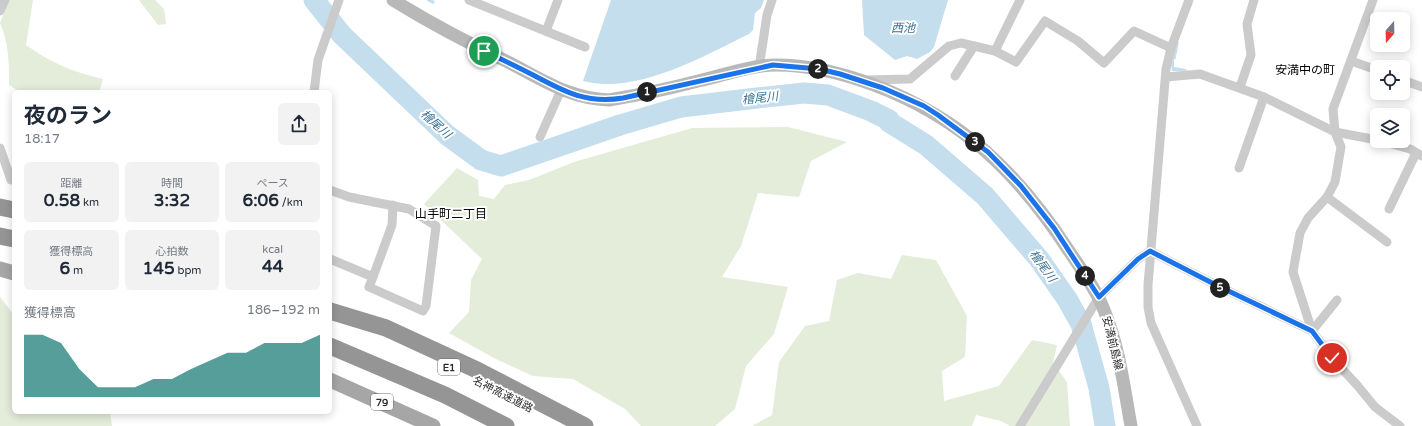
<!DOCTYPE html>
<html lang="ja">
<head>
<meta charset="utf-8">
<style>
	:root { --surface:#fff; --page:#f2f2f3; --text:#1f2937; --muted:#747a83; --accent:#0f766e }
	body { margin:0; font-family:"Varela Round","Noto Sans JP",sans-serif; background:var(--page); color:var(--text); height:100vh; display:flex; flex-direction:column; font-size:15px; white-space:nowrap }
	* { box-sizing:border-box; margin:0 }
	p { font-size:13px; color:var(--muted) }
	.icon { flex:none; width:22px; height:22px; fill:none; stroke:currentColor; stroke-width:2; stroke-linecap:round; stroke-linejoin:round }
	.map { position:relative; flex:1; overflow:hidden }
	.panel { position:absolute; left:12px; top:90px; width:320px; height:324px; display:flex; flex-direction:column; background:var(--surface); border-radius:6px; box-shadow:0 2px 10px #0003 }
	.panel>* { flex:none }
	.needle { width:26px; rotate:200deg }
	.buttons { position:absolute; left:1370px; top:12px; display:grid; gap:8px }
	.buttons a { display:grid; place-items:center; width:40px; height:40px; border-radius:6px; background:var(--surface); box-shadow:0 2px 10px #0003; font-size:20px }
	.pin { position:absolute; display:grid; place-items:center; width:34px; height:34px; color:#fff; margin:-17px; border:2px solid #fff; border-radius:50%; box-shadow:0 1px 4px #0007 }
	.km { position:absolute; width:20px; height:20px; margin:-10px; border-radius:50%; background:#222; color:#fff; font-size:11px; line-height:20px; text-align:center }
	.round { display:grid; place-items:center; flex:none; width:42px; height:42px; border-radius:6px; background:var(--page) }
	.head { display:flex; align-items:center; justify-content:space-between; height:68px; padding:0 12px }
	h1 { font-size:22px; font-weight:700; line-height:30px }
	.metrics { display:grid; grid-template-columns:repeat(3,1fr); gap:6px; height:68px; padding:4px 12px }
	.metrics div { display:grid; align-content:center; border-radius:6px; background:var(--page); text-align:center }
	.metrics b { font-size:17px; font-weight:700 }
	.metrics small { font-size:11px; font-weight:400 }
	.metrics p { font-size:11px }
	.chart { height:112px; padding:8px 12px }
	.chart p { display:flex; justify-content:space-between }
	.chart svg { width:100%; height:72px; margin-top:4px; fill:var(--accent); opacity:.7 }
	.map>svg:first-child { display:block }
</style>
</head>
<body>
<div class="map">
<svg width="1422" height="426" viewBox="0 0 1422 426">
	<rect width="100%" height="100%" fill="#fff"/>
	<g fill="#e4ecda">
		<path d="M9,0H33L26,45C51,63 73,72 103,79L99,92H20L9,85C9,63 9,43 0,23Z"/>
		<polygon points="139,0 155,0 164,9 166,24 158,25"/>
		<polygon points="788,127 847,142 811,161 799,197 758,193 741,246 722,277 788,287 774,334 746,366 735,409 715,426 641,426 625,409 573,379 533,376 494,358 449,333 469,312 471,280 482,259 424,204 457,168 478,180 479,196 494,199 505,185 529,180 574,162 692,128"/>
		<polygon points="902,255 936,260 967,316 965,357 942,371 944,401 999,386 1032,340 1057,345 1053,363 1067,382 1070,426 1010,426 1001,421 976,415 972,426 752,426 772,415 779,362 805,326 829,321 837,280 858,273 891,279"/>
		<polygon points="0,297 14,315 14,412 110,412 112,426 0,426"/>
	</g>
	<g fill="#c5deed">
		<path d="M611,0H764L761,8L755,13L753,30L749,34C702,57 636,95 583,81Z"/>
		<polygon points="862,0 948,0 934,47 930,52 917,59 907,56 895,60 864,35"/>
		<polygon points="1174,58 1174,67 1186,69 1187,71 1172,71 1171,64"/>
	</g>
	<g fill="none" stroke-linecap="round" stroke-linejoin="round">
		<g stroke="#c5deed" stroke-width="3.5">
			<polyline points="429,0 433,2"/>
			<polyline points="1174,58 1177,43"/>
		</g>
		<polyline stroke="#c5deed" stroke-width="21" points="314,0 342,35 447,135 481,160 501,166 620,125 681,107 757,98 804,93 828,95 871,111 889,120 889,122 926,145 985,196 1039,259 1067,299 1081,324 1099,388 1105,426"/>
		<g stroke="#cbcbcb" stroke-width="9">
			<polyline points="469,0 585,47"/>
			<polyline points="1189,0 1171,48 1166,69 1148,285 1148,307 1151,323 1197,426"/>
			<polyline points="1373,0 1333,109 1335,132 1341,147 1335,182 1327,197 1308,218 1300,233 1293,272 1312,331 1332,358 1357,385 1375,407 1400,426"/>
			<polyline points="0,11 5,0"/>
			<polyline points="546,31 558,0"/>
			<polyline points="995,51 1020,0"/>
			<polyline points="1351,61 1377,70"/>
			<polyline points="759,68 767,15 772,0"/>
			<polyline points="955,76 974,46 995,51 1016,62 1045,21 1078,41 1104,63 1134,31 1171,48"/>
			<polyline points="1166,77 1200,74 1264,97 1335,132 1377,140"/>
			<polyline points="864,80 910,79 949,46 961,43 974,46"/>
			<polyline points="1403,80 1422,87"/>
			<polyline points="1240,87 1251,55 1247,24 1254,0"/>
			<polyline points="314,92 318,60 339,0"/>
			<polyline points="540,137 561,90"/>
			<polyline points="1381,141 1410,149 1422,156"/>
			<polyline points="0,148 11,180"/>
			<polyline points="1239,168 1264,97"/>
			<polyline points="330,190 349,197 409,209 436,226 426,306 423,311 369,287 373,277 330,259"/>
			<polyline points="1327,197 1387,242"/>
			<polyline points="1389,209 1416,153"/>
			<polyline points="1150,251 1218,286 1312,331"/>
			<polyline points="373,277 392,225 393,205"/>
			<polyline points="1312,331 1337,300"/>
			<polyline points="1020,426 1099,297 1138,259 1150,251"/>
		</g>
		<path stroke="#b8b8b8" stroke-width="13" d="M393,0C430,23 468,43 508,62C543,80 568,98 609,100C639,95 668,89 698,81C721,76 751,65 776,65C810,65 842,73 874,85C962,118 1018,173 1069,251C1081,269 1096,289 1104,310C1119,346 1124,387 1131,426"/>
		<g stroke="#a6a6a6" stroke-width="15">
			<polyline points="0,269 14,273"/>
			<polyline points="330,380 433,426"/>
		</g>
		<g stroke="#959595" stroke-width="17">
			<polyline points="0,207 14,210"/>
			<polyline points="0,236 14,239"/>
			<polyline points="330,311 386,328 477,370 585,426"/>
			<polyline points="330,346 445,395 506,426"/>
		</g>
	</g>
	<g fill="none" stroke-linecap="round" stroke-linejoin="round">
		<defs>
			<path id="route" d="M484,51C501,59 518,67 535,76C565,92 587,104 623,98L773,65L819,69L840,74L883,88L924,106L938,115L988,152L1021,186L1054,228L1099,297L1138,259L1150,251L1218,286L1312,331L1332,358"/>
		</defs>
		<use href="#route" stroke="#fff" stroke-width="8"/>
		<use href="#route" stroke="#1a73e8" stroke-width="5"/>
	</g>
	<g text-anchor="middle" stroke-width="4" stroke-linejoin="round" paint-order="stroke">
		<g fill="#fff" stroke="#6d6d6d" stroke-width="1">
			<rect x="438" y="359" width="22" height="16" rx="3"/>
			<rect x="371" y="394" width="22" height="16" rx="3"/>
		</g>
		<g font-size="10" font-weight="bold" fill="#2e2e2e">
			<text x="449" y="371">E1</text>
			<text x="382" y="406">79</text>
		</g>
		<g font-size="11" fill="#2e2e2e" stroke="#fff">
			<text transform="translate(1113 343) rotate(76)" y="4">安満前島線</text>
			<text transform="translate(503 394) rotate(27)" y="4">名神高速道路</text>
		</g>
		<g font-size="12" font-style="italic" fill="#387293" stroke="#fff">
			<text x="903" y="32">西池</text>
			<text transform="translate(760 98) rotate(-6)" y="4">檜尾川</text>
			<text transform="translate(436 124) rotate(42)" y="4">檜尾川</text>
			<text transform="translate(1043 266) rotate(54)" y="4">檜尾川</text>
		</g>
		<g font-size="12" fill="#000" stroke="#fff">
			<text x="1305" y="74">安満中の町</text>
			<text x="451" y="218">山手町二丁目</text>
		</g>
	</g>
</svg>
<div class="buttons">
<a><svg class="needle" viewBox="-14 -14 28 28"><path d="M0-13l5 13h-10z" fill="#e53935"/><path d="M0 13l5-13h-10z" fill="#747a83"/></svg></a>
<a><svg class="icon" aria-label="locate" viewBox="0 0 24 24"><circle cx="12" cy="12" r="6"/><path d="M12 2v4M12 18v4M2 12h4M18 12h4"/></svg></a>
<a><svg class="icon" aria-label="layers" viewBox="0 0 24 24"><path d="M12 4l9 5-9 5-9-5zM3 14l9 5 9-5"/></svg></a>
</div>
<div class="pin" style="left:484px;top:51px;background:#1e9e55"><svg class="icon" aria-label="arrive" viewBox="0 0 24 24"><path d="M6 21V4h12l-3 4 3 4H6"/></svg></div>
<div class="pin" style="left:1332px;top:358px;background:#d93025"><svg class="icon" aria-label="check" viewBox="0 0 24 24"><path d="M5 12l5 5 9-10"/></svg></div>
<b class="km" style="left:647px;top:92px">1</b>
<b class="km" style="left:818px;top:69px">2</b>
<b class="km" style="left:975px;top:142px">3</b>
<b class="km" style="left:1085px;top:276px">4</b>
<b class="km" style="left:1220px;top:288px">5</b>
<section class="panel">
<div class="head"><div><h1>夜のラン</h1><p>18:17</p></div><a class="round"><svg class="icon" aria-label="share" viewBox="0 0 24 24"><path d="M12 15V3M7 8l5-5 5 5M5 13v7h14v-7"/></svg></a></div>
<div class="metrics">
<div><p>距離</p><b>0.58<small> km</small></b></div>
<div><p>時間</p><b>3:32</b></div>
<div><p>ペース</p><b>6:06<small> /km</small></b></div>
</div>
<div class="metrics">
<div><p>獲得標高</p><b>6<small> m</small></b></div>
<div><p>心拍数</p><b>145<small> bpm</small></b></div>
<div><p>kcal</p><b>44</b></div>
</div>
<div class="chart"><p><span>獲得標高</span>186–192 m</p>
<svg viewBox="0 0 160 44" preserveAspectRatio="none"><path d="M0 44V6L10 6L20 11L30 27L40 38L50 38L60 38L70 33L80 33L90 27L100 22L110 17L120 17L130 11L140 11L150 11L160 6V44z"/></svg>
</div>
</section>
</div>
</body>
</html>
